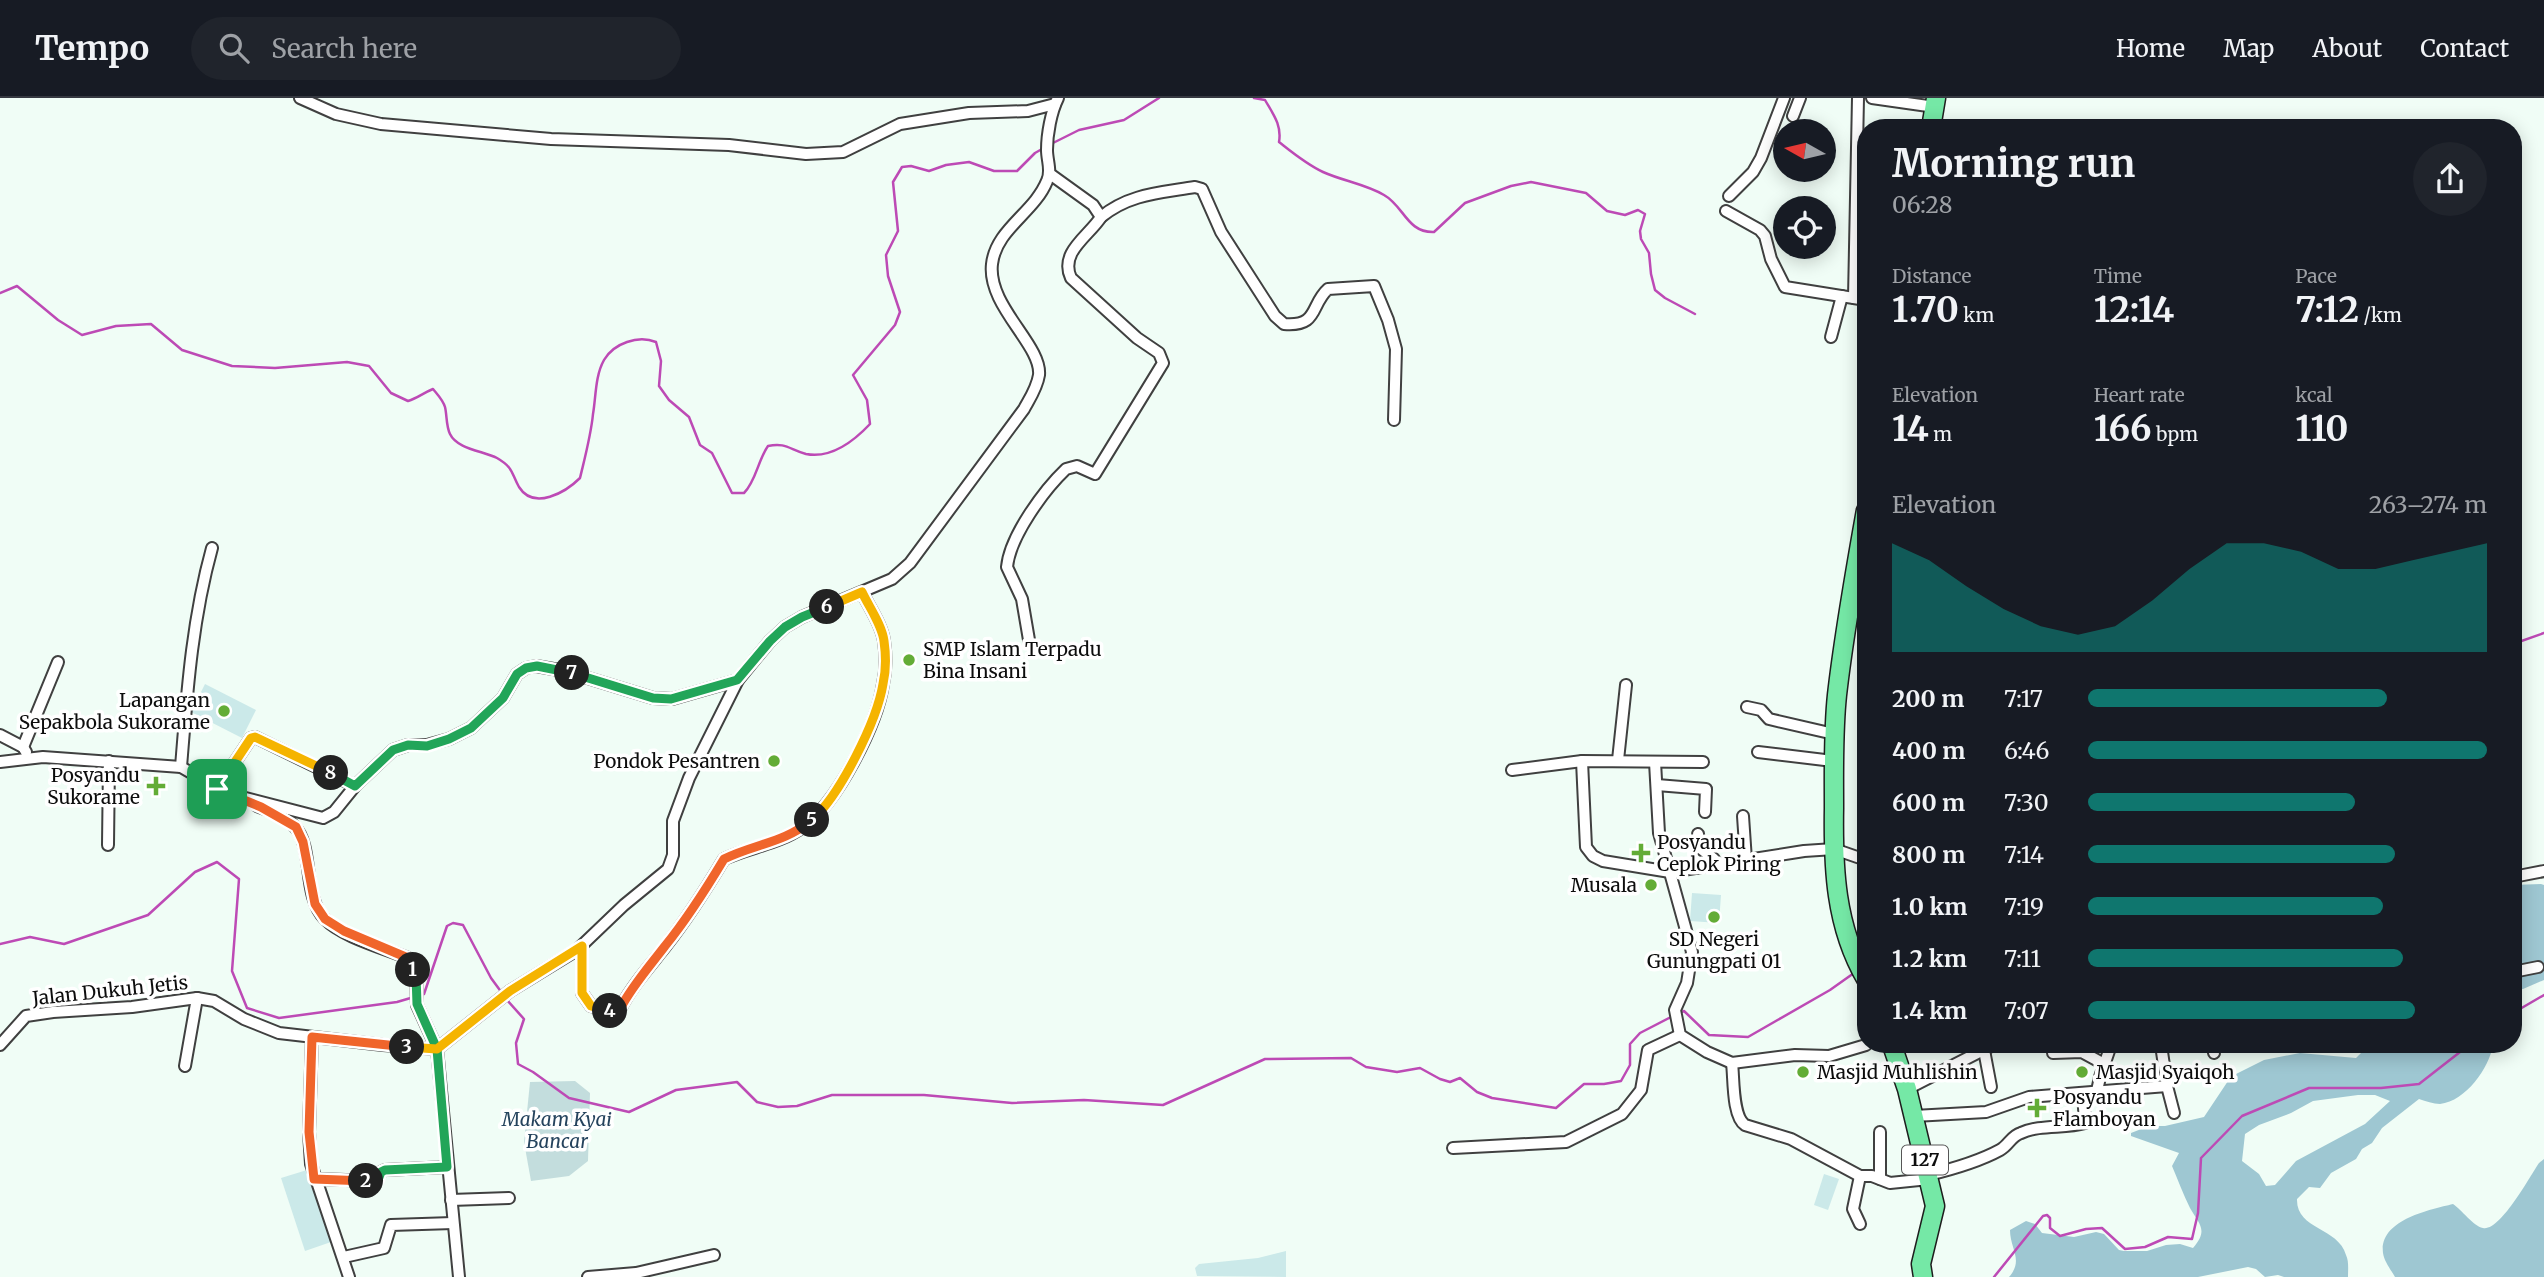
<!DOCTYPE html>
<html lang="en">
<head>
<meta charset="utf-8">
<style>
	:root { --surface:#171b24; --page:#20242c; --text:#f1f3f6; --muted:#9ea1a6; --line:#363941; --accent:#0f766e }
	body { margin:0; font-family:Merriweather,serif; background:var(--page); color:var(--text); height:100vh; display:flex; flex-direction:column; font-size:26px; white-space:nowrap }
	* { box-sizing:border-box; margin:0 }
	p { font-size:23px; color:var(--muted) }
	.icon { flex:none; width:38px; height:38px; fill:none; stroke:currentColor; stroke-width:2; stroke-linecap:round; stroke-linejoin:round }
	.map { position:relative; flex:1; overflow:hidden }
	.drawer { position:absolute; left:1857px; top:21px; width:665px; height:934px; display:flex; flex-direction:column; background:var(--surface); border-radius:28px; box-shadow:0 4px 18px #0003 }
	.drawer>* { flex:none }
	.needle { width:46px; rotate:278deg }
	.tools { position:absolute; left:1773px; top:21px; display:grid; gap:14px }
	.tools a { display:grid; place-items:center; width:63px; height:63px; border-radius:50%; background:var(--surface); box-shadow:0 4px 18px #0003; font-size:35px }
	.pin { position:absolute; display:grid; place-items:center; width:60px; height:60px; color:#fff; margin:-30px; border-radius:14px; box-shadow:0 4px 10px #0006 }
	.km { position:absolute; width:35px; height:35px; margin:-18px; border-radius:50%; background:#222; color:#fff; font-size:19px; line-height:35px; text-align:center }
	.round { display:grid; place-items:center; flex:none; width:74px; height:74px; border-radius:37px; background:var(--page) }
	.summary { display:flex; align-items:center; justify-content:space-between; height:119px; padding:0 35px }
	h1 { font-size:38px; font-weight:700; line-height:52px }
	.metrics { display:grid; grid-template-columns:repeat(3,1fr); gap:10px; height:119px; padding:7px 35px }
	.metrics div { display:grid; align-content:center }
	.metrics b { font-size:35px; font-weight:700 }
	.metrics small { font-size:19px; font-weight:400 }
	.metrics p { font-size:19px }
	.chart { height:196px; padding:14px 35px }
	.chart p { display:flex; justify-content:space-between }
	.chart svg { width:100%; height:126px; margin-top:7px; fill:var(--accent); opacity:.7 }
	ul { padding:0 35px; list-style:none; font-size:23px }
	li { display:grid; grid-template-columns:112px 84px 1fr; align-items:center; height:52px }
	li i { height:18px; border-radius:9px; background:var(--accent) }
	header { display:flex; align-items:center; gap:42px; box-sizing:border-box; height:98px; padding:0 35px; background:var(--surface); border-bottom:2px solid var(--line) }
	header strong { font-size:33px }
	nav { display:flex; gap:38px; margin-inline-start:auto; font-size:24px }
	.search { width:490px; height:63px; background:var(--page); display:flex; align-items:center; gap:18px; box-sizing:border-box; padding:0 24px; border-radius:38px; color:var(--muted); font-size:26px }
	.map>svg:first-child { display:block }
</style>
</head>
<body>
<header>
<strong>Tempo</strong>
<div class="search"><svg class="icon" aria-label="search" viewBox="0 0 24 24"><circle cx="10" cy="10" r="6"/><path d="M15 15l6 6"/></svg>Search here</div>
<nav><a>Home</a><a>Map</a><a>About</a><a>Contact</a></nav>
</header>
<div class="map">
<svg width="2544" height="1179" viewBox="0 0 2544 1179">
	<rect width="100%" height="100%" fill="#f0fdf6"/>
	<g fill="#9ec7d2" fill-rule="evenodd">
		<polygon points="2541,786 2544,787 2544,882 2523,891 2513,892 2513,787"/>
		<path d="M2369,947H2493C2489,970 2466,1003 2440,1006C2433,1006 2426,1003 2419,1001L2382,1030L2372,1045L2362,1051L2356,1061L2331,1075L2320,1090L2309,1089L2297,1101C2296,1132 2338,1129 2346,1157C2349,1163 2348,1172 2348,1179H2284L2278,1177L2265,1179L2256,1171L2248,1169L2198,1179H2009C2024,1162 2010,1151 2010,1132L2026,1123L2035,1126L2042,1135L2074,1139L2096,1134L2104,1136L2119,1152L2124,1153H2147L2166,1147L2180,1146L2193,1150C2209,1132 2199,1126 2190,1110C2183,1096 2178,1082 2172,1068L2179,1055L2131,1038V1035L2149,1028H2165L2204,1019L2228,983L2234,977L2264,962L2300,955L2356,960ZM2358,997H2375L2390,1003L2365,1026L2296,1063L2275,1087L2266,1088L2259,1076L2242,1063L2245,1036L2259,1027L2291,1015L2313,1003Z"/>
		<path d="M2544,1061V1179H2395C2391,1172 2384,1163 2383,1155C2379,1122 2429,1112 2453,1106C2462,1112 2473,1128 2483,1130C2500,1134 2530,1078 2539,1065Z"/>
	</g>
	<polygon fill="#c3dddd" points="575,983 590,995 588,1063 569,1078 531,1083 524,1044 530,984"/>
	<g fill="#cbe9e9">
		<polygon points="205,586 256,612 242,640 191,614"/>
		<polygon points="1692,795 1721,797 1719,825 1690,823"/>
		<polygon points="307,1072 331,1144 305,1153 281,1080"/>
		<polygon points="1824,1076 1839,1081 1828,1112 1814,1107"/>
		<polygon points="1286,1153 1286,1179 1197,1178 1195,1170 1199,1166 1258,1160"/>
	</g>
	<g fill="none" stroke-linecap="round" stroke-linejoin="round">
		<g stroke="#bd4ab5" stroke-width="2.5">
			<path d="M1254,0L1265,2C1273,16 1282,27 1279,44C1293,55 1306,66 1323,74C1343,83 1365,86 1384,97C1404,108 1407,135 1434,134L1465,105L1511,88L1531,84L1586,95L1607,113L1625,117L1638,112L1645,116L1640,133L1641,141L1649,155L1651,176L1655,192L1665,200L1695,216"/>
			<polyline points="1051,46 1079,32 1124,22 1159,0"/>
			<path d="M0,195L17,188L58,222L82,237L116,228L151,226L182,252L232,268L275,270L347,264L369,268L391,295L408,303C418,300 423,295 433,291C437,296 443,302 445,309C447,317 446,328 450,336C457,351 483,353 497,360C514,370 511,375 519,389C534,413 566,394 580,380C585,359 591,337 593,316C596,299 595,278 604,262C614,245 638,237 656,244L661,263L659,288L669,302L689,319L700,347L712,355L732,395H744C756,383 758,362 768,348C786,344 790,352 806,356C832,361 854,343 870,326L867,302L853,277L895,227L900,214L888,178L886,157L898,133L893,84L902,69L911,68L929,73L946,67L969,64L994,73H1017L1035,55L1042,51"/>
			<polyline points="2513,546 2544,535"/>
			<polyline points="0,846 30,839 64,846 148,817 195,774 217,764 239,781 232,873 247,910 279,920 397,904 414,899"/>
			<polyline points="421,897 424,896 447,828 453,825 463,827 491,880 502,895"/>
			<polyline points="506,901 524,921 516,945 518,966 533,974 569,1000 629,1014 676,992 737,984 757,1004 778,1009 797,1008 832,997 924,997 1012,1005 1084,1002 1163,1007 1265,961 1351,960 1366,969 1397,974 1420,970 1440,981 1450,984 1460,980 1477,994 1492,1000 1556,1010 1584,986 1604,986 1621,983 1630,967 1630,946 1640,935 1673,918"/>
			<polyline points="1679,915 1684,913 1709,937 1748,939 1830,892 1854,875"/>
			<polyline points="2513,915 2544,897"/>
			<polyline points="1994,1179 2043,1118 2047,1117 2050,1120 2050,1130 2060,1138 2086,1131 2102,1130 2125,1151 2145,1149 2168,1139 2192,1141 2198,1115 2201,1060 2242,1018 2309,990 2381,990 2419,986 2469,947"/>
		</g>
		<defs>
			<g id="minor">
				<polyline points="300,0 336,16 381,26 551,41 729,47 806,56 843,54 900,26 969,15 1028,13 1055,6"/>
				<polyline points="1872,0 1935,9"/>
				<polyline points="1793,18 1800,0"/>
				<polyline points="1729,98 1753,74 1761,60 1784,0"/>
				<polyline points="1726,113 1760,132 1765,138 1771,161 1785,189 1866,202"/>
				<path d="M1101,119C1129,96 1159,95 1195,89L1202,91L1221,134L1275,218L1284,226C1319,229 1310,207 1328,191L1374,188L1388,222L1396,251L1394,322"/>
				<polyline points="1854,200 1858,0"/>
				<polyline points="1831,239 1842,198"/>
				<path d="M1029,542L1022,501L1007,469C1010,438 1044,392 1066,371L1077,368L1095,376L1163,265L1159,255L1137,240L1071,180C1059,154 1089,138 1101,119L1093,107L1050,76"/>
				<polyline points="1747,609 1761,612 1769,621 1834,636"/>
				<polyline points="0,637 23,649 26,654"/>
				<polyline points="23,649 58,564"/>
				<polyline points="1758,654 1833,663"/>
				<polyline points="1618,662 1626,587"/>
				<polyline points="1582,663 1586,749 1593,758 1603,763 1670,774 1804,753 1834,751 1860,760"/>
				<polyline points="0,664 43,659 181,669 226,695 323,720 334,714 355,688 393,652 408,647 427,647 449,641 471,630 503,600 517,576 526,570 536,568 565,573 653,600 672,601 738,582"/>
				<polyline points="1655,664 1659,735 1692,854 1687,885 1675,912 1680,937 1707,954 1732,965 1795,957 1829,958 1866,947"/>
				<path d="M181,669C187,595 192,522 212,450"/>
				<polyline points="1512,672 1582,663 1703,664"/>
				<polyline points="1657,687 1706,691 1705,714"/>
				<polyline points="217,691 251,640 255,639 355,688"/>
				<path d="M257,708C269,712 287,720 295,729C314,749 302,798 325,821C342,839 384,850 408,860L416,877L417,907L437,951L459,1179"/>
				<polyline points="1743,718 1746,762"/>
				<polyline points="1698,736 1700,750 1714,761 1715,767"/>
				<polyline points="108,747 109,663"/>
				<polyline points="2513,779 2544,773"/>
				<path d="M582,848V895L591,908L613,914L620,911C632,888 649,869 665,849C687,821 706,791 724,761C750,749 779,746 803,729C837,705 877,627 883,586C886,573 886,557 884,543C882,527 869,509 862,494"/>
				<polyline points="2513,874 2538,869"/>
				<polyline points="312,939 309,1034 311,1066 349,1179"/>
				<polyline points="0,947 26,918 53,914 132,909 197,900 214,903 244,921 279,935 383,947 437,951"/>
				<polyline points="2213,947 2214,955"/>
				<path d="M437,951L510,893L577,852L624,807L668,771L673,757V723L689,680L738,582L770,543L785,529L802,519L892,481L910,465L1024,311C1030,300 1037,290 1039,277C1042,247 987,208 992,166C996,131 1034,115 1047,83C1052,73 1047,63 1047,52C1047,36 1051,14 1058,0"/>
				<polyline points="1984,952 1991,989"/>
				<polyline points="2053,955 2082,954 2104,966"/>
				<path d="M1732,965C1734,980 1732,1018 1745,1027L1791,1041L1860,1078H1872L1890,1085L1929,1081"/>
				<polyline points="185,968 197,900"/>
				<polyline points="2167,988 2174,1015"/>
				<polyline points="1907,991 1993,947"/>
				<polyline points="2097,993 2100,979 2111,947"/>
				<polyline points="1914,1018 1986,1014 2029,999 2167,988 2161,947"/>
				<polyline points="1880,1034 1880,1081"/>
				<polyline points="1453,1050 1566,1044 1622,1016 1641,992 1648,952 1680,937"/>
				<path d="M1928,1077C1953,1071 1978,1064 2000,1052C2009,1047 2011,1038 2021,1035C2041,1026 2064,1031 2085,1025L2083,995"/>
				<polyline points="1860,1078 1853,1111 1860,1126"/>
				<polyline points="315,1081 376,1083 381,1074 385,1072 447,1069"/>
				<polyline points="451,1102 509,1100"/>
				<polyline points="344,1159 384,1150 391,1127 453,1125"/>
				<polyline points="588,1179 636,1175 714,1157"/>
			</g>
			<g id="primary">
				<polyline points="1931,30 1936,0"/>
				<path d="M1866,412C1855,474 1844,535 1837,597C1833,635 1834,672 1834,710C1833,769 1835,828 1866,881"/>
				<polyline points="1892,947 1907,991 1935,1108 1921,1166 1923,1179"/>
			</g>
		</defs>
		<use href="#minor" stroke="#404040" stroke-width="14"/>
		<use href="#primary" stroke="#1e1e1e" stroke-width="21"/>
		<use href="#minor" stroke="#fff" stroke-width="10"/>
		<use href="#primary" stroke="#75e8a6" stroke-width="18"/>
	</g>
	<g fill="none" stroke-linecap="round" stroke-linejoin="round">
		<defs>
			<polyline id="split-1" points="217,691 261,709 296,729 303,744 315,806 325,821 344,833 408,860 413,872"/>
			<polyline id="split-2" points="366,1083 378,1082 381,1074 385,1072 447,1069 437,951 417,906 416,877 413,872"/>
			<polyline id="split-3" points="366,1083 314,1081 309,1034 312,939 407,949"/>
			<polyline id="split-4" points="407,949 437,951 510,893 582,848 582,895 591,908 610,913"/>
			<path id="split-5" d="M610,913L620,911C632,888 649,869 665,848C687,821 706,791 724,761C754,746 784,745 812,722"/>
			<path id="split-6" d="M812,722C840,697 877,623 883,586C886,573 886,557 884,543C882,527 869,509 862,494L827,509"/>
			<polyline id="split-7" points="572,575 653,600 671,601 737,582 770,543 785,529 802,519 827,509"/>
			<polyline id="split-8" points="331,675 355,688 393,652 408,647 427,648 449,641 471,630 503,600 517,576 526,570 537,568 572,575"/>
			<polyline id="split-9" points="217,691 251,640 255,639 331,675"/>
		</defs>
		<use href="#split-1" stroke="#fff" stroke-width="14"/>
		<use href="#split-2" stroke="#fff" stroke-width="14"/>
		<use href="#split-3" stroke="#fff" stroke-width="14"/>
		<use href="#split-4" stroke="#fff" stroke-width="14"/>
		<use href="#split-5" stroke="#fff" stroke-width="14"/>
		<use href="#split-6" stroke="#fff" stroke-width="14"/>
		<use href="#split-7" stroke="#fff" stroke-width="14"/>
		<use href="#split-8" stroke="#fff" stroke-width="14"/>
		<use href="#split-9" stroke="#fff" stroke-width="14"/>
		<use href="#split-1" stroke="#f0652b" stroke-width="9"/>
		<use href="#split-2" stroke="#22a559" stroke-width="9"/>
		<use href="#split-3" stroke="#f0652b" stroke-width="9"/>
		<use href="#split-4" stroke="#f5b400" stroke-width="9"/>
		<use href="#split-5" stroke="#f0652b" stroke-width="9"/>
		<use href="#split-6" stroke="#f5b400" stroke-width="9"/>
		<use href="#split-7" stroke="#22a559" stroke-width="9"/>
		<use href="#split-8" stroke="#22a559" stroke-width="9"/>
		<use href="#split-9" stroke="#f5b400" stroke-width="9"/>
	</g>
	<g fill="#63ac36" stroke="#fff" stroke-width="2.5">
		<circle cx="909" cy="562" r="7"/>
		<circle cx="224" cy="613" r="7"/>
		<circle cx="774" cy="663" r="7"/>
		<path d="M152.5 677.5h7v7h7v7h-7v7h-7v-7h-7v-7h7z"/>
		<path d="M1637.5 744.5h7v7h7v7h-7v7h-7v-7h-7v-7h7z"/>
		<circle cx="1651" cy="787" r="7"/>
		<circle cx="1714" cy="819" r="7"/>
		<circle cx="1803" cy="974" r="7"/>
		<circle cx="2082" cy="974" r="7"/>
		<path d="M2033.5 999.5h7v7h7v7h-7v7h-7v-7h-7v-7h7z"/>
	</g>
	<g text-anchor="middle" stroke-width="7" stroke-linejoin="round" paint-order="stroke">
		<rect fill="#fff" stroke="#565656" stroke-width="2" x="1902" y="1047.5" width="46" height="29" rx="5"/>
		<g font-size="18" font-weight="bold" fill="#0d0d0d">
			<text x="1925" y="1068">127</text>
		</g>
		<g font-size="19" fill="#0d0d0d" stroke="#fff" text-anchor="start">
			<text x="923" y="558">SMP Islam Terpadu<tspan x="923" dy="22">Bina Insani</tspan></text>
			<text x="210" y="609" text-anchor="end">Lapangan<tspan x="210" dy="22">Sepakbola Sukorame</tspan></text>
			<text x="760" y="670" text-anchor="end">Pondok Pesantren</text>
			<text x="140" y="684" text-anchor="end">Posyandu<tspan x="140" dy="22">Sukorame</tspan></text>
			<text x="1657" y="751">Posyandu<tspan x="1657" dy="22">Ceplok Piring</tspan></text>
			<text x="1637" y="794" text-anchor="end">Musala</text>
			<text x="1714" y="848" text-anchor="middle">SD Negeri<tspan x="1714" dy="22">Gunungpati 01</tspan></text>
			<text x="1817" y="981">Masjid Muhlishin</text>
			<text x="2096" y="981">Masjid Syaiqoh</text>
			<text x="2053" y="1006">Posyandu<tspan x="2053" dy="22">Flamboyan</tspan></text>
		</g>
		<g font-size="19" fill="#0d0d0d" stroke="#fff">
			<text transform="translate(110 892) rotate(-6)" y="7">Jalan Dukuh Jetis</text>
		</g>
		<g font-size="19" font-style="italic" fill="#25435d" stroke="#fff">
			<text x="557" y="1028">Makam Kyai<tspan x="557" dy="22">Bancar</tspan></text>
		</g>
	</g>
</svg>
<div class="tools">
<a><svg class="needle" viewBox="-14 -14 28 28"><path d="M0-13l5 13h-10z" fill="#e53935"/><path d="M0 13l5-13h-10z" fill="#9ea1a6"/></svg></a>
<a><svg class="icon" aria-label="locate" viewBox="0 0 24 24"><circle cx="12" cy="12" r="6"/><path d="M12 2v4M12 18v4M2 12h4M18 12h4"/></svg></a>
</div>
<div class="pin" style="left:217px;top:691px;background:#1e9e55"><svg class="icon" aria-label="arrive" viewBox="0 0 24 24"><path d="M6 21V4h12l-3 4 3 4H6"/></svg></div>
<b class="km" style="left:413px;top:872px">1</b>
<b class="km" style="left:366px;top:1083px">2</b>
<b class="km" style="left:407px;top:949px">3</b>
<b class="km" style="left:610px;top:913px">4</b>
<b class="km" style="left:812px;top:722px">5</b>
<b class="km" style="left:827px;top:509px">6</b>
<b class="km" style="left:572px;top:575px">7</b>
<b class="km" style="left:331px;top:675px">8</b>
<section class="drawer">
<div class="summary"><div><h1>Morning run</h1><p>06:28</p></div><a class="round"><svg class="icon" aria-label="share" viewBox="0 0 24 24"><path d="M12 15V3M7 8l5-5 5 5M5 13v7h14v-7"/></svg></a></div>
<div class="metrics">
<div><p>Distance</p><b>1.70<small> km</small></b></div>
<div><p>Time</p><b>12:14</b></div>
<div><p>Pace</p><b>7:12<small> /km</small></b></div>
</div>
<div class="metrics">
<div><p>Elevation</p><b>14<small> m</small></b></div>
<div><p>Heart rate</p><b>166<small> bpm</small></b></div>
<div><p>kcal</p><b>110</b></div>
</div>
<div class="chart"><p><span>Elevation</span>263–274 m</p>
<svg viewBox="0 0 160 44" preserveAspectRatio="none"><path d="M0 44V6L10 12L20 21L30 29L40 35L50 38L60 35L70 26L80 15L90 6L100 6L110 9L120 15L130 15L140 12L150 9L160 6V44z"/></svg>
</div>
<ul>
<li><b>200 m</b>7:17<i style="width:75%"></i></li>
<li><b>400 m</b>6:46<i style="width:100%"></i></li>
<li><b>600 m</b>7:30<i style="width:67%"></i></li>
<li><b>800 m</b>7:14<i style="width:77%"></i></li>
<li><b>1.0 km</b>7:19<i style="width:74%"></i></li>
<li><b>1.2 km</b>7:11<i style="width:79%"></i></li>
<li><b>1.4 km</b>7:07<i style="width:82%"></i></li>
</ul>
</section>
</div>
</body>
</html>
